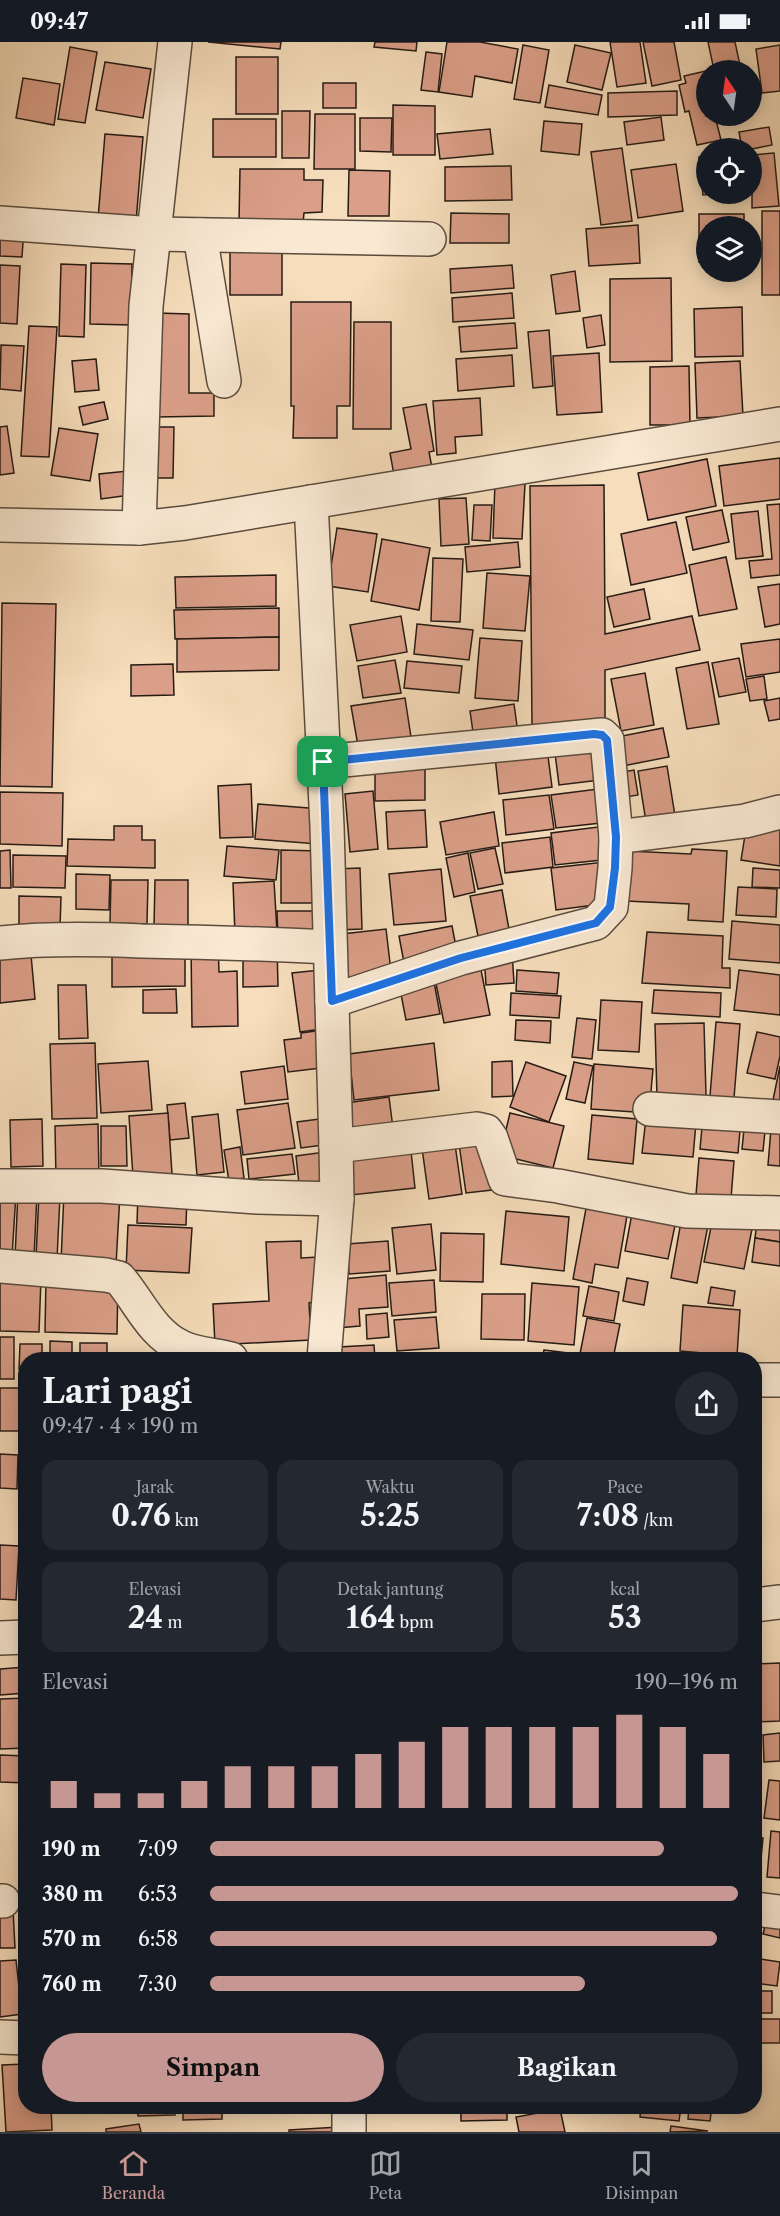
<!DOCTYPE html>
<html lang="id">
<head>
<meta charset="utf-8">
<style>
	:root { --surface:#171b24; --page:#242831; --text:#f1f3f6; --muted:#9ea1a6; --line:#363941; --accent:#c59692 }
	body { margin:0; font-family:"Libre Caslon Text",serif; background:var(--page); color:var(--text); height:100vh; display:flex; flex-direction:column; font-size:22px; white-space:nowrap }
	* { box-sizing:border-box; margin:0 }
	p { font-size:20px; color:var(--muted) }
	.icon { flex:none; width:33px; height:33px; fill:none; stroke:currentColor; stroke-width:2; stroke-linecap:round; stroke-linejoin:round }
	.map { position:relative; flex:1; overflow:hidden }
	.drawer { position:absolute; left:18px; top:1310px; width:744px; height:762px; display:flex; flex-direction:column; background:var(--surface); border-radius:24px; box-shadow:0 3px 15px #0003 }
	.drawer>* { flex:none }
	.needle { width:39px; rotate:347deg }
	.buttons { position:absolute; left:696px; top:18px; display:grid; gap:12px }
	.buttons a { display:grid; place-items:center; width:66px; height:66px; border-radius:50%; background:var(--surface); box-shadow:0 3px 15px #0003; font-size:30px }
	.pin { position:absolute; display:grid; place-items:center; width:51px; height:51px; color:#fff; margin:-26px; border-radius:12px; box-shadow:0 3px 9px #0006 }
	.round { display:grid; place-items:center; flex:none; width:63px; height:63px; border-radius:32px; background:var(--page) }
	.head { display:flex; align-items:center; justify-content:space-between; height:102px; padding:0 24px }
	h1 { font-size:33px; font-weight:700; line-height:45px }
	.metrics { display:grid; grid-template-columns:repeat(3,1fr); gap:9px; height:102px; padding:6px 24px }
	.metrics div { display:grid; align-content:center; border-radius:15px; background:var(--page); text-align:center }
	.metrics b { font-size:30px; font-weight:700 }
	.metrics small { font-size:16px; font-weight:400 }
	.metrics p { font-size:16px }
	.chart { height:168px; padding:12px 24px }
	.chart p { display:flex; justify-content:space-between }
	.chart svg { width:100%; height:108px; margin-top:6px; stroke:var(--accent); stroke-width:6 }
	.button { display:flex; gap:12px; margin-top:auto; padding:12px 24px }
	.button a { flex:1; height:69px; border-radius:36px; background:var(--accent); color:#111; font-size:24px; font-weight:700; line-height:69px; text-align:center }
	.button a+a { background:var(--page); color:var(--text) }
	ul { padding:0 24px; list-style:none; font-size:20px }
	li { display:grid; grid-template-columns:96px 72px 1fr; align-items:center; height:45px }
	li i { height:15px; border-radius:8px; background:var(--accent) }
	.status { display:flex; justify-content:space-between; align-items:center; height:42px; padding:0 30px; background:var(--surface); direction:ltr }
	.status svg { height:16px; fill:currentColor }
	.menu { display:flex; justify-content:space-around; align-items:center; height:84px; border-top:2px solid var(--line); background:var(--surface); font-size:16px; color:var(--muted) }
	.menu a { display:grid; justify-items:center; gap:3px }
	.menu .active { color:var(--accent) }
	.map>svg:first-child { display:block }
</style>
</head>
<body>
<div class="status"><b>09:47</b><svg viewBox="0 0 49 12"><path d="M0 12V9h3v3zM5 12V6h3v6zM10 12V3h3v9zM15 12V0h3v12zM26 1h20v11H26zM47 4h2v5h-2z"/></svg></div>
<div class="map">
<svg width="780" height="2090" viewBox="0 0 780 2090">
	<rect width="100%" height="100%" fill="#f6ddbb"/>
	<filter id="stains"><feTurbulence type="fractalNoise" baseFrequency=".00333" numOctaves="4"/><feColorMatrix values="0 0 0 0 .2 0 0 0 0 .09 0 0 0 0 .02 0 0 0 .5 -.17"/></filter>
	<radialGradient id="worn" r=".72"><stop offset=".6" stop-color="#630" stop-opacity="0"/><stop offset="1" stop-color="#630" stop-opacity=".3"/></radialGradient>
	<g fill="#db9f89" stroke="#261b14" stroke-width="1.5">
		<polygon points="208,0 281,0 280,7"/>
		<polygon points="375,0 417,0 416,9 374,5"/>
		<polygon points="447,0 480,0 518,7 512,41 475,34 472,55 439,50"/>
		<polygon points="610,0 640,0 646,41 617,45"/>
		<polygon points="643,0 674,0 681,38 652,44"/>
		<polygon points="708,0 735,0 741,28 714,28"/>
		<polygon points="523,3 549,8 540,61 514,57"/>
		<polygon points="575,3 611,11 602,48 567,40"/>
		<polygon points="780,3 780,49 762,51 756,7"/>
		<polygon points="70,5 97,10 85,81 58,77"/>
		<polygon points="426,10 442,12 438,50 421,48"/>
		<rect x="236" y="15" width="42" height="57"/>
		<polygon points="105,20 151,27 143,76 96,68"/>
		<polygon points="706,29 706,74 715,74 721,98 697,103 689,69 685,70 679,43 686,41 684,34"/>
		<polygon points="23,36 60,42 54,83 16,76"/>
		<rect x="323" y="41" width="33" height="25"/>
		<polygon points="549,43 602,53 598,73 545,65"/>
		<polygon points="677,49 677,73 608,75 608,51"/>
		<polygon points="393,63 435,64 435,113 393,113"/>
		<polygon points="282,69 310,69 309,116 282,116"/>
		<polygon points="315,72 355,72 355,127 314,127"/>
		<polygon points="661,75 664,98 627,103 624,80"/>
		<polygon points="360,76 392,76 391,110 360,109"/>
		<rect x="213" y="77" width="63" height="38"/>
		<polygon points="544,79 582,82 579,113 541,109"/>
		<polygon points="769,85 772,103 752,107 742,106 739,90"/>
		<polygon points="490,87 493,112 440,117 437,92"/>
		<polygon points="105,92 143,95 136,180 98,177"/>
		<polygon points="622,106 632,179 601,183 591,110"/>
		<polygon points="774,111 779,164 752,166 752,113"/>
		<polygon points="706,114 706,152 714,152 703,153 699,115"/>
		<polygon points="676,122 683,169 638,176 631,128"/>
		<polygon points="511,124 512,158 445,159 445,125"/>
		<polygon points="240,127 304,127 304,138 323,138 322,170 304,171 303,181 239,181"/>
		<polygon points="349,128 390,129 389,174 348,174"/>
		<rect x="762" y="169" width="18" height="84"/>
		<polygon points="451,171 509,172 509,201 450,201"/>
		<polygon points="699,172 744,172 744,184 706,184 706,220 699,220"/>
		<polygon points="638,183 640,221 589,224 586,187"/>
		<polygon points="0,184 24,185 22,215 0,214"/>
		<rect x="230" y="201" width="52" height="52"/>
		<polygon points="91,221 132,222 131,283 90,282"/>
		<polygon points="61,222 86,223 84,295 59,294"/>
		<polygon points="0,223 20,224 17,282 0,281"/>
		<polygon points="512,223 514,246 451,251 450,227"/>
		<polygon points="575,229 580,269 556,272 551,233"/>
		<polygon points="671,236 672,319 610,320 610,237"/>
		<polygon points="512,251 514,276 453,280 452,256"/>
		<polygon points="291,260 351,260 350,364 337,364 337,396 293,396 294,364 291,364"/>
		<polygon points="742,265 743,314 695,315 694,267"/>
		<polygon points="157,271 189,272 189,351 214,351 214,374 157,375"/>
		<polygon points="601,273 605,303 587,306 583,276"/>
		<polygon points="354,280 391,280 391,387 353,387"/>
		<polygon points="515,281 517,306 461,310 459,285"/>
		<polygon points="29,284 57,285 49,415 21,414"/>
		<polygon points="549,288 553,344 533,346 528,290"/>
		<polygon points="1,303 24,304 21,349 0,347"/>
		<polygon points="599,311 602,370 557,373 553,314"/>
		<polygon points="512,313 514,344 458,349 456,317"/>
		<polygon points="96,317 99,348 75,350 72,319"/>
		<polygon points="740,319 743,374 697,376 695,321"/>
		<polygon points="689,324 690,383 650,383 650,325"/>
		<polygon points="480,356 482,393 455,395 456,411 437,413 433,359"/>
		<polygon points="104,360 108,377 83,383 79,365"/>
		<polygon points="426,362 434,409 429,410 432,426 394,433 390,411 411,407 403,366"/>
		<polygon points="7,384 14,431 0,433 0,385"/>
		<polygon points="150,385 174,385 173,436 149,436"/>
		<polygon points="59,386 98,392 90,439 51,433"/>
		<polygon points="780,416 780,457 724,464 719,424"/>
		<polygon points="707,417 716,464 648,478 638,431"/>
		<polygon points="128,429 130,453 101,457 99,432"/>
		<polygon points="495,440 525,442 522,497 493,496"/>
		<polygon points="604,443 605,592 692,574 700,608 605,628 605,683 532,684 530,444"/>
		<polygon points="466,456 469,502 441,504 439,457"/>
		<polygon points="780,462 780,533 751,536 749,519 772,517 767,463"/>
		<polygon points="474,463 492,463 490,499 472,498"/>
		<polygon points="722,468 729,500 693,508 686,475"/>
		<polygon points="758,469 763,514 736,517 731,472"/>
		<polygon points="676,480 687,531 631,543 621,492"/>
		<polygon points="337,486 377,492 368,550 328,544"/>
		<polygon points="382,497 430,506 419,568 371,559"/>
		<polygon points="518,500 520,525 467,530 465,505"/>
		<polygon points="726,515 737,567 699,574 689,523"/>
		<polygon points="433,516 463,517 460,580 431,579"/>
		<polygon points="487,531 530,534 525,589 483,586"/>
		<polygon points="276,533 276,564 176,566 175,535"/>
		<polygon points="780,542 780,582 765,585 758,545"/>
		<polygon points="644,547 650,577 614,585 607,555"/>
		<polygon points="2,561 56,562 52,745 0,744"/>
		<polygon points="279,566 279,595 175,597 174,568"/>
		<polygon points="401,574 407,610 357,619 350,583"/>
		<polygon points="417,582 473,588 469,618 414,612"/>
		<polygon points="279,595 279,628 177,630 177,597"/>
		<polygon points="480,596 522,599 518,659 475,656"/>
		<polygon points="780,597 780,630 746,635 741,602"/>
		<polygon points="739,616 746,650 719,655 712,621"/>
		<polygon points="395,618 401,651 363,656 358,624"/>
		<polygon points="407,619 462,624 459,651 404,646"/>
		<polygon points="708,620 719,682 687,687 676,626"/>
		<polygon points="173,622 174,653 131,654 131,623"/>
		<polygon points="645,631 654,683 621,689 611,637"/>
		<polygon points="764,634 767,657 750,659 746,637"/>
		<polygon points="405,656 411,695 358,704 351,664"/>
		<polygon points="780,656 780,677 769,679 764,659"/>
		<polygon points="514,662 518,691 474,697 470,669"/>
		<polygon points="663,686 669,715 617,725 612,696"/>
		<polygon points="603,697 608,737 559,743 554,703"/>
		<polygon points="546,699 552,745 499,752 494,705"/>
		<polygon points="375,722 425,722 425,758 375,759"/>
		<polygon points="667,724 675,774 646,780 638,729"/>
		<polygon points="634,728 638,753 615,757 611,732"/>
		<polygon points="251,742 253,795 220,796 218,744"/>
		<polygon points="606,746 610,780 556,786 551,753"/>
		<polygon points="373,749 378,807 350,810 345,752"/>
		<polygon points="0,750 63,751 62,804 0,802"/>
		<polygon points="549,753 554,787 506,793 503,758"/>
		<polygon points="258,762 321,767 318,802 255,797"/>
		<polygon points="425,768 427,805 388,807 386,770"/>
		<polygon points="494,770 499,804 446,813 440,780"/>
		<polygon points="747,781 780,786 780,824 741,818"/>
		<polygon points="114,784 142,784 142,798 155,798 155,826 67,824 68,797 114,798"/>
		<polygon points="606,784 611,817 555,823 551,791"/>
		<polygon points="550,795 553,825 505,831 502,801"/>
		<polygon points="227,804 279,808 276,838 224,834"/>
		<polygon points="495,806 503,842 478,847 470,811"/>
		<polygon points="692,807 727,809 723,880 688,878 689,862 626,859 628,809 691,812"/>
		<polygon points="10,808 11,846 0,846 0,809"/>
		<polygon points="281,808 320,809 320,861 281,861"/>
		<polygon points="468,811 475,850 454,855 446,816"/>
		<polygon points="13,813 66,814 65,846 13,845"/>
		<polygon points="605,820 610,861 556,868 551,826"/>
		<polygon points="360,826 362,887 337,888 335,827"/>
		<polygon points="753,826 780,828 780,846 752,845"/>
		<polygon points="441,827 446,879 394,883 389,832"/>
		<polygon points="76,832 110,833 109,868 76,867"/>
		<polygon points="111,838 148,838 147,882 110,881"/>
		<polygon points="155,838 188,838 188,885 154,884"/>
		<polygon points="274,839 277,890 235,892 233,841"/>
		<polygon points="738,845 777,847 776,875 736,873"/>
		<polygon points="502,848 510,893 479,899 470,854"/>
		<polygon points="19,854 61,855 60,886 19,885"/>
		<polygon points="277,869 318,869 319,895 278,896"/>
		<polygon points="732,879 780,883 780,921 729,917"/>
		<polygon points="452,884 458,915 405,926 399,894"/>
		<polygon points="386,887 392,938 348,943 342,892"/>
		<polygon points="647,890 723,894 722,926 730,926 730,946 642,941"/>
		<polygon points="185,901 185,944 112,945 112,902"/>
		<polygon points="218,901 219,930 237,929 238,984 192,985 191,902"/>
		<polygon points="277,905 278,944 243,945 243,907"/>
		<polygon points="512,910 514,941 486,943 484,913"/>
		<polygon points="31,913 35,957 0,961 0,917"/>
		<polygon points="479,918 490,973 444,981 433,927"/>
		<polygon points="320,928 328,986 300,990 292,931"/>
		<polygon points="517,928 559,931 557,952 516,949"/>
		<polygon points="739,928 780,933 780,973 734,968"/>
		<polygon points="434,940 440,972 406,978 400,947"/>
		<polygon points="58,943 86,943 88,996 59,997"/>
		<polygon points="176,947 177,971 143,971 143,948"/>
		<polygon points="654,948 721,951 720,975 652,971"/>
		<polygon points="511,951 561,954 559,976 510,973"/>
		<polygon points="601,958 642,960 639,1010 598,1008"/>
		<polygon points="577,976 596,978 592,1017 572,1015"/>
		<polygon points="516,978 551,979 550,1001 515,998"/>
		<polygon points="716,980 740,982 734,1056 710,1054"/>
		<polygon points="704,981 706,1054 657,1056 655,982"/>
		<polygon points="323,988 329,1025 288,1030 284,998 301,996 301,991"/>
		<polygon points="757,990 780,995 780,1014 775,1037 747,1031"/>
		<polygon points="95,1001 97,1076 52,1077 50,1002"/>
		<polygon points="434,1001 439,1048 354,1058 349,1012"/>
		<polygon points="148,1019 152,1068 101,1071 98,1022"/>
		<polygon points="512,1019 513,1054 492,1055 492,1020"/>
		<polygon points="526,1020 566,1034 549,1080 510,1065"/>
		<polygon points="574,1020 593,1024 585,1061 566,1057"/>
		<polygon points="594,1022 653,1027 649,1071 591,1067"/>
		<polygon points="284,1024 288,1057 245,1062 241,1030"/>
		<polygon points="780,1024 780,1060 773,1058"/>
		<polygon points="389,1055 394,1094 344,1101 339,1062"/>
		<polygon points="185,1061 189,1096 170,1098 167,1063"/>
		<polygon points="288,1061 295,1106 243,1113 237,1068"/>
		<polygon points="168,1071 172,1132 133,1135 129,1074"/>
		<polygon points="510,1071 564,1084 553,1126 500,1113"/>
		<polygon points="218,1072 224,1130 197,1133 192,1075"/>
		<polygon points="592,1073 637,1077 633,1122 588,1117"/>
		<polygon points="703,1074 741,1077 738,1111 700,1107"/>
		<polygon points="772,1075 780,1076 780,1124 768,1123"/>
		<polygon points="327,1076 330,1102 301,1106 297,1080"/>
		<polygon points="646,1076 696,1081 693,1115 642,1111"/>
		<polygon points="42,1077 43,1124 11,1125 10,1078"/>
		<polygon points="745,1077 766,1079 763,1109 742,1107"/>
		<polygon points="98,1082 99,1136 56,1137 55,1084"/>
		<polygon points="101,1084 126,1084 127,1124 101,1124"/>
		<polygon points="454,1095 462,1152 429,1157 421,1099"/>
		<polygon points="485,1098 492,1148 466,1151 459,1102"/>
		<polygon points="410,1100 415,1146 351,1153 347,1107"/>
		<polygon points="240,1105 244,1136 229,1139 224,1108"/>
		<polygon points="325,1110 329,1138 299,1142 296,1114"/>
		<polygon points="292,1112 295,1132 249,1137 247,1117"/>
		<polygon points="699,1116 734,1119 731,1156 696,1153"/>
		<polygon points="18,1150 37,1151 34,1216 15,1215"/>
		<polygon points="64,1150 120,1152 116,1223 61,1220"/>
		<polygon points="0,1151 16,1151 12,1215 0,1214"/>
		<polygon points="39,1152 60,1154 57,1217 36,1216"/>
		<polygon points="138,1152 187,1154 186,1183 137,1181"/>
		<polygon points="587,1161 628,1168 618,1226 595,1222 592,1241 573,1237"/>
		<polygon points="633,1166 677,1174 668,1217 625,1209"/>
		<polygon points="506,1169 569,1175 564,1229 501,1222"/>
		<polygon points="758,1172 780,1175 780,1200 755,1196"/>
		<polygon points="682,1174 709,1178 697,1241 671,1236"/>
		<polygon points="712,1180 752,1187 744,1227 704,1220"/>
		<polygon points="431,1182 436,1228 397,1232 392,1186"/>
		<polygon points="128,1183 192,1186 189,1231 126,1228"/>
		<polygon points="441,1191 484,1192 483,1240 440,1239"/>
		<polygon points="755,1196 780,1200 780,1224 752,1220"/>
		<polygon points="301,1199 301,1216 319,1215 321,1259 309,1261 311,1298 215,1303 213,1262 269,1259 266,1200"/>
		<polygon points="388,1199 390,1229 349,1232 347,1202"/>
		<polygon points="386,1233 388,1265 359,1267 360,1284 337,1286 333,1238"/>
		<polygon points="0,1236 41,1236 39,1290 0,1289"/>
		<polygon points="627,1236 648,1240 644,1263 623,1259"/>
		<polygon points="46,1237 118,1238 117,1292 45,1290"/>
		<polygon points="434,1238 436,1270 392,1274 389,1241"/>
		<polygon points="532,1241 579,1245 574,1303 528,1299"/>
		<polygon points="589,1244 619,1250 614,1279 583,1274"/>
		<polygon points="711,1245 735,1249 733,1264 708,1261"/>
		<polygon points="482,1252 525,1252 524,1298 481,1297"/>
		<polygon points="683,1263 740,1268 737,1314 680,1309"/>
		<polygon points="387,1271 389,1295 367,1297 366,1273"/>
		<polygon points="436,1275 439,1306 397,1309 394,1278"/>
		<polygon points="587,1276 620,1282 613,1317 579,1317"/>
		<rect x="0" y="1295" width="14" height="42"/>
		<polygon points="50,1299 72,1300 72,1317 50,1317"/>
		<rect x="80" y="1301" width="27" height="16"/>
		<polygon points="20,1302 42,1302 42,1317 26,1317 26,1327 19,1327"/>
		<polygon points="374,1303 375,1317 340,1317 339,1305"/>
		<polygon points="544,1308 576,1312 575,1317 542,1317"/>
		<polygon points="19,1331 26,1331 26,1389 0,1389 0,1346 19,1346"/>
		<polygon points="0,1412 18,1413 17,1447 0,1446"/>
		<polygon points="0,1503 19,1504 16,1558 0,1557"/>
		<polygon points="780,1621 780,1679 754,1680 754,1622"/>
		<polygon points="26,1625 26,1651 0,1653 0,1627"/>
		<polygon points="26,1656 26,1706 0,1707 0,1657"/>
		<polygon points="780,1691 780,1719 764,1720 763,1693"/>
		<polygon points="0,1713 26,1714 26,1741 0,1740"/>
		<polygon points="769,1738 780,1739 780,1778 764,1776"/>
		<polygon points="771,1789 780,1790 780,1836 767,1835"/>
		<polygon points="754,1796 763,1796 759,1838 754,1838"/>
		<polygon points="20,1844 26,1844 26,1876 21,1876"/>
		<polygon points="0,1867 13,1867 15,1906 0,1906"/>
		<polygon points="769,1869 780,1871 780,1896 763,1892"/>
		<polygon points="754,1916 780,1920 777,1944 754,1941"/>
		<polygon points="16,1918 22,1972 0,1975 0,1919"/>
		<rect x="754" y="1949" width="18" height="22"/>
		<rect x="754" y="1977" width="26" height="24"/>
		<polygon points="26,2022 26,2064 51,2064 52,2088 6,2090 2,2023"/>
		<polygon points="137,2064 175,2064 175,2073 138,2074"/>
		<polygon points="183,2064 222,2064 222,2077 183,2078"/>
		<polygon points="461,2064 507,2064 507,2078 461,2079"/>
		<polygon points="641,2064 681,2064 679,2079 640,2075"/>
		<polygon points="689,2064 712,2064 710,2079 688,2077"/>
		<polygon points="560,2067 565,2090 519,2090 516,2075"/>
		<polygon points="139,2082 141,2090 106,2090 106,2087"/>
		<polygon points="671,2084 708,2089 670,2090"/>
		<polygon points="339,2085 339,2090 289,2090 289,2088"/>
	</g>
	<g fill="none" stroke-linecap="round" stroke-linejoin="round">
		<defs>
			<g id="minor">
				<polyline points="0,181 154,192 429,197"/>
				<polyline points="200,193 224,339"/>
				<polyline points="311,460 327,784 336,1104 337,1157 324,1317"/>
				<polyline points="0,483 139,486 185,481 780,382"/>
				<polyline points="139,486 146,264 175,0"/>
				<polyline points="323,720 602,693 607,698 616,795 615,826 611,865 596,881 461,916 332,959"/>
				<polyline points="616,795 745,779 780,770"/>
				<path d="M0,901C48,896 94,897 142,899C205,900 267,902 330,905"/>
				<polyline points="650,1067 780,1075"/>
				<polyline points="336,1104 477,1087 486,1089 491,1096 505,1137 558,1144 687,1169 780,1171"/>
				<polyline points="0,1144 102,1144 257,1155 337,1157"/>
				<path d="M0,1224L106,1233L119,1236C139,1259 151,1291 181,1305C195,1312 215,1313 231,1317"/>
				<polyline points="754,1338 780,1338"/>
				<polyline points="754,1563 780,1560"/>
				<polyline points="0,1596 26,1595"/>
				<polyline points="0,1859 3,1859"/>
				<polyline points="754,1867 780,1870"/>
				<polyline points="0,1995 26,1996"/>
				<polyline points="349,2064 349,2090"/>
			</g>
		</defs>
		<use href="#minor" stroke="#5a4c3e" stroke-width="36"/>
		<use href="#minor" stroke="#f9e9d3" stroke-width="33"/>
	</g>
	<g fill="none" stroke-linecap="round" stroke-linejoin="round">
		<defs>
			<polygon id="route" points="594,692 602,693 607,698 616,795 615,826 610,865 596,881 461,916 332,959 323,720"/>
		</defs>
		<use href="#route" stroke="#fff" stroke-width="12"/>
		<use href="#route" stroke="#1a73e8" stroke-width="8"/>
	</g>
	<rect width="100%" height="100%" filter="url(#stains)"/>
	<rect width="100%" height="100%" fill="url(#worn)"/>
</svg>
<div class="buttons">
<a><svg class="needle" viewBox="-14 -14 28 28"><path d="M0-13l5 13h-10z" fill="#e53935"/><path d="M0 13l5-13h-10z" fill="#9ea1a6"/></svg></a>
<a><svg class="icon" aria-label="locate" viewBox="0 0 24 24"><circle cx="12" cy="12" r="6"/><path d="M12 2v4M12 18v4M2 12h4M18 12h4"/></svg></a>
<a><svg class="icon" aria-label="layers" viewBox="0 0 24 24"><path d="M12 4l9 5-9 5-9-5zM3 14l9 5 9-5"/></svg></a>
</div>
<div class="pin" style="left:323px;top:720px;background:#1e9e55"><svg class="icon" aria-label="arrive" viewBox="0 0 24 24"><path d="M6 21V4h12l-3 4 3 4H6"/></svg></div>
<section class="drawer">
<div class="head"><div><h1>Lari pagi</h1><p>09:47 · 4 × 190 m</p></div><a class="round"><svg class="icon" aria-label="share" viewBox="0 0 24 24"><path d="M12 15V3M7 8l5-5 5 5M5 13v7h14v-7"/></svg></a></div>
<div class="metrics">
<div><p>Jarak</p><b>0.76<small> km</small></b></div>
<div><p>Waktu</p><b>5:25</b></div>
<div><p>Pace</p><b>7:08<small> /km</small></b></div>
</div>
<div class="metrics">
<div><p>Elevasi</p><b>24<small> m</small></b></div>
<div><p>Detak jantung</p><b>164<small> bpm</small></b></div>
<div><p>kcal</p><b>53</b></div>
</div>
<div class="chart"><p><span>Elevasi</span>190–196 m</p>
<svg viewBox="0 0 160 44" preserveAspectRatio="none"><path d="M5 44V33M15 44V38M25 44V38M35 44V33M45 44V27M55 44V27M65 44V27M75 44V22M85 44V17M95 44V11M105 44V11M115 44V11M125 44V11M135 44V6M145 44V11M155 44V22"/></svg>
</div>
<ul>
<li><b>190 m</b>7:09<i style="width:86%"></i></li>
<li><b>380 m</b>6:53<i style="width:100%"></i></li>
<li><b>570 m</b>6:58<i style="width:96%"></i></li>
<li><b>760 m</b>7:30<i style="width:71%"></i></li>
</ul>
<div class="button"><a>Simpan</a><a>Bagikan</a></div>
</section>
</div>
<nav class="menu">
<a class="active"><svg class="icon" aria-label="home" viewBox="0 0 24 24"><path d="M3 11l9-7 9 7M6 9v11h12V9"/></svg>Beranda</a>
<a><svg class="icon" aria-label="map" viewBox="0 0 24 24"><path d="M3 6l6-2 6 2 6-2v14l-6 2-6-2-6 2zM9 4v14M15 6v14"/></svg>Peta</a>
<a><svg class="icon" aria-label="saved" viewBox="0 0 24 24"><path d="M7 4h10v16l-5-4-5 4z"/></svg>Disimpan</a>
</nav>
</body>
</html>
